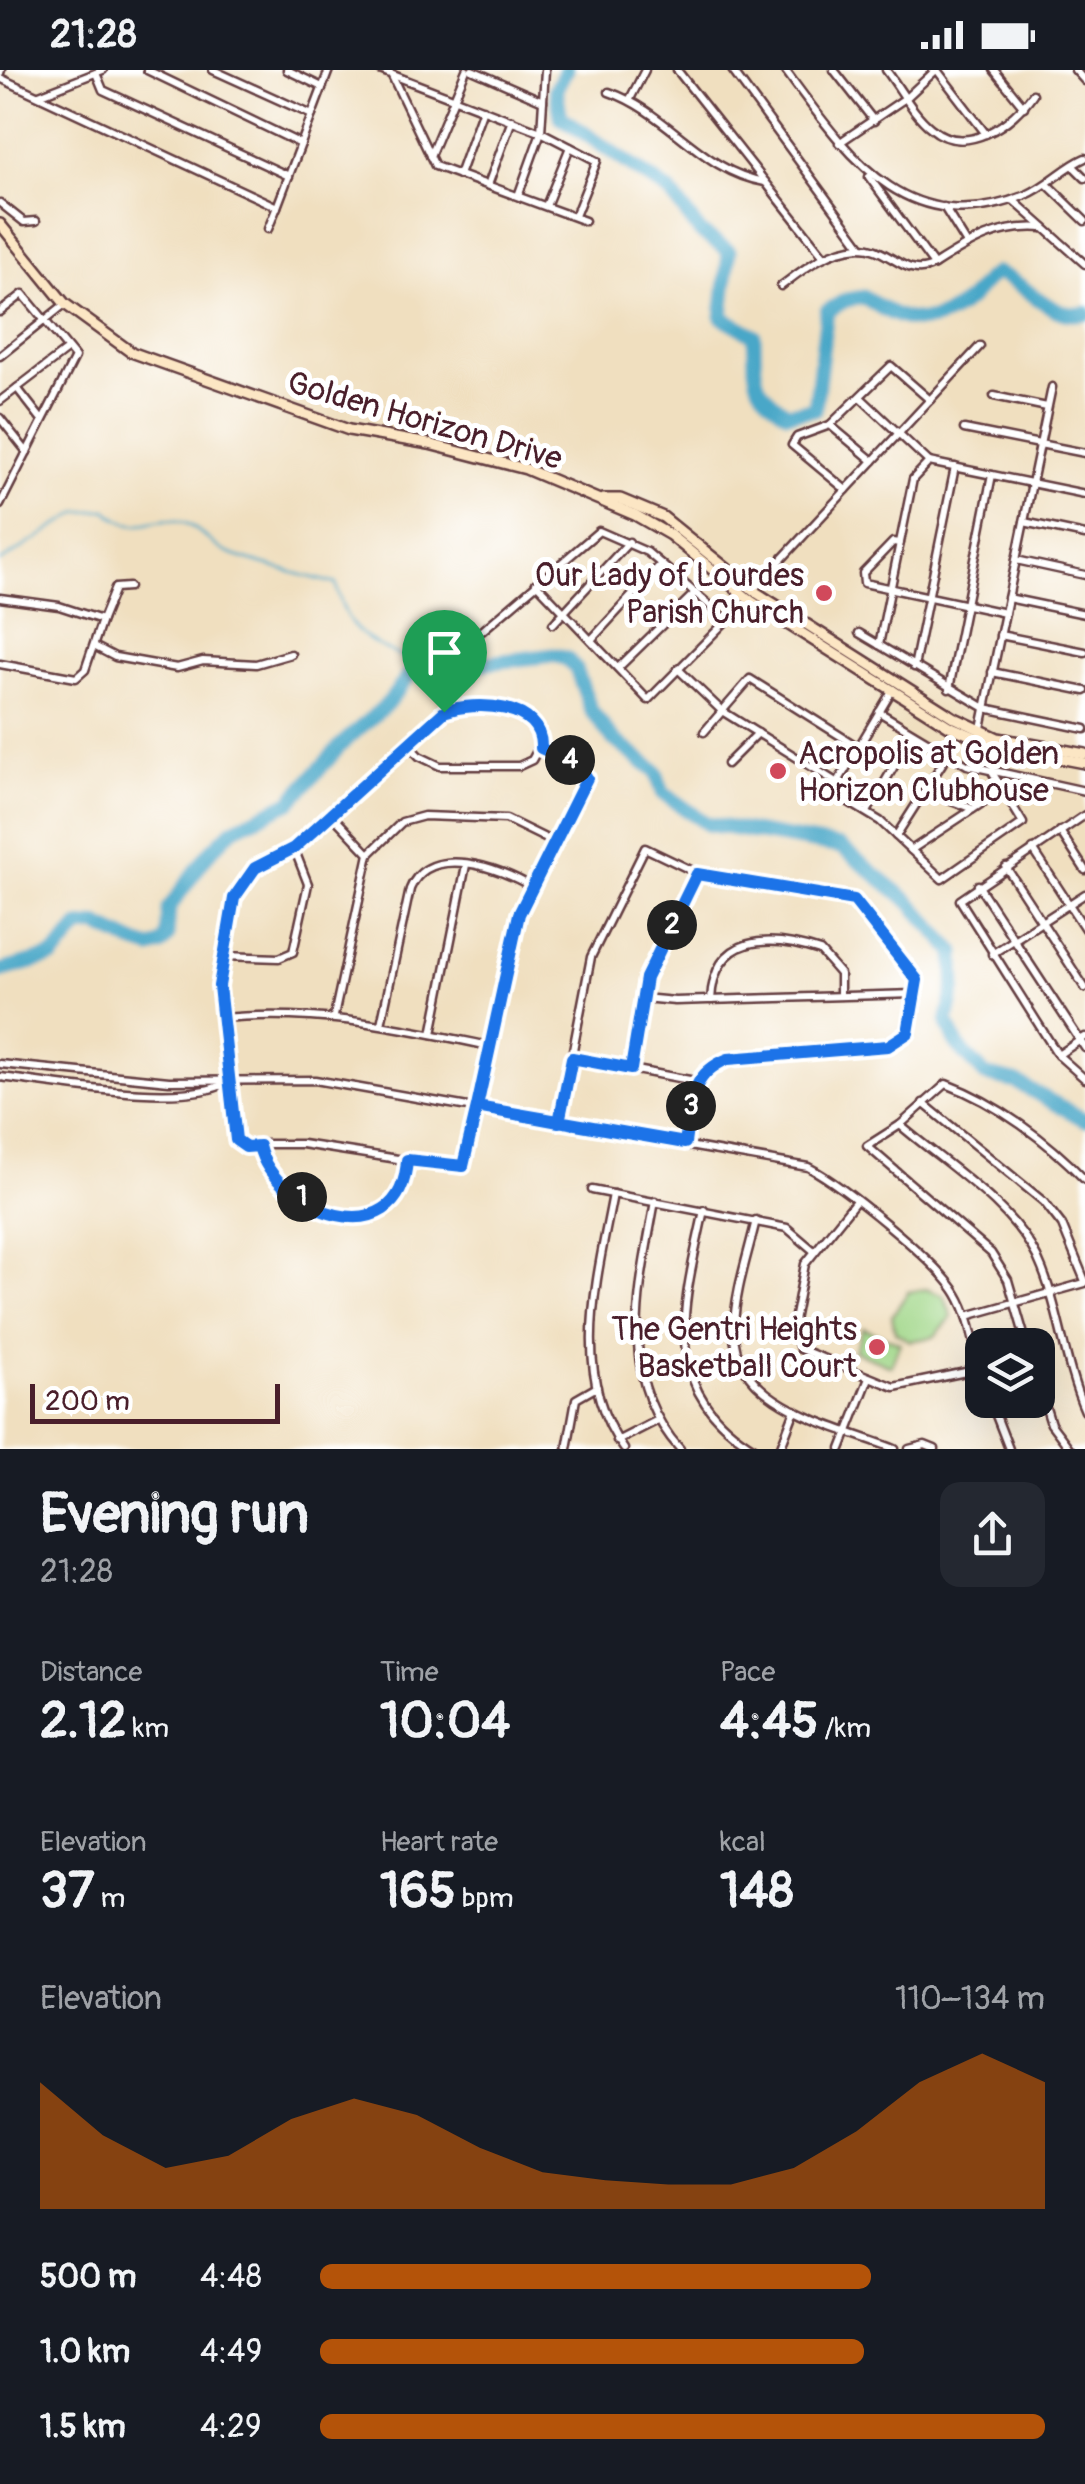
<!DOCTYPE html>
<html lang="en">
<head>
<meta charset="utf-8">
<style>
	:root { --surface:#171b24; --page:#242831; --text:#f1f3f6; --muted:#9ea1a6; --accent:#b45309 }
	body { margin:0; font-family:Pangolin,sans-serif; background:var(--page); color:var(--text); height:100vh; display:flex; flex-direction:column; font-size:38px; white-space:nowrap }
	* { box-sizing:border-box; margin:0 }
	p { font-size:32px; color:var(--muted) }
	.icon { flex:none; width:55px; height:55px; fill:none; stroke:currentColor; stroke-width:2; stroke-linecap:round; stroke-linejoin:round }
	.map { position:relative; height:1379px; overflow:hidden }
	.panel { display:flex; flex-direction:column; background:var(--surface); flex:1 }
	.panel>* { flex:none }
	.fabs { position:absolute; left:965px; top:1258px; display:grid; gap:20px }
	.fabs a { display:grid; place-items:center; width:90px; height:90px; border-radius:20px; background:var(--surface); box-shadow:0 10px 40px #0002; font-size:50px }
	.scale { position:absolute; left:30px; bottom:25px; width:250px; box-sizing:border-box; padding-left:10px; border:5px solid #4a1f2b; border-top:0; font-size:28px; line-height:35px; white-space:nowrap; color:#4a1f2b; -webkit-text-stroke:8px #fff; paint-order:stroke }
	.pin { position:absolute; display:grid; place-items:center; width:85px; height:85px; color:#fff; margin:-102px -42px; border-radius:50% 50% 50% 0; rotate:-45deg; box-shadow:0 0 10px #0007 }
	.pin .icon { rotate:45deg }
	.km { position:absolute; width:50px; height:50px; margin:-25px; border-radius:50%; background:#222; color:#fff; font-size:28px; line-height:50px; text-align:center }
	.round { display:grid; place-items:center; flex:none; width:105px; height:105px; border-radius:20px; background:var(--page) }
	.head { display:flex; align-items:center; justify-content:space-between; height:170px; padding:0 40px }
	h1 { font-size:55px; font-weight:700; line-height:75px }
	.stats { display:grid; grid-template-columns:repeat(3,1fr); gap:15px; height:170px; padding:10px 40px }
	.stats div { display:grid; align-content:center }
	.stats b { font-size:50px; font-weight:700 }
	.stats small { font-size:28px; font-weight:400 }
	.stats p { font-size:28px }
	.chart { height:280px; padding:20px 40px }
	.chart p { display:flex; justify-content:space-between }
	.chart svg { width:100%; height:180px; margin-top:10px; fill:var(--accent); opacity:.7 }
	ul { padding:0 40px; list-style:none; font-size:32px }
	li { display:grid; grid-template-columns:160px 120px 1fr; align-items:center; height:75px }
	li i { height:25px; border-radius:12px; background:var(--accent) }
	.status { display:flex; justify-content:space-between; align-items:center; height:70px; padding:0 50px; background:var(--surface); direction:ltr }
	.status svg { height:28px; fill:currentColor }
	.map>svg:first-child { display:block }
</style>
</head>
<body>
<div class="status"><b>21:28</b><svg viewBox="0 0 49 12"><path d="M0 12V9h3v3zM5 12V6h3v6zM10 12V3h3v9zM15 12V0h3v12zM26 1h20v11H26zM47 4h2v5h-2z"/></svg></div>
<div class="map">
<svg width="1085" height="1379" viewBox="0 0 1085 1379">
	<rect width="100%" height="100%" fill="#fff"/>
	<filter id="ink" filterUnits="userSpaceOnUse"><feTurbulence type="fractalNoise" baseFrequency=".01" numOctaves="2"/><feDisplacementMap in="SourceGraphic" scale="20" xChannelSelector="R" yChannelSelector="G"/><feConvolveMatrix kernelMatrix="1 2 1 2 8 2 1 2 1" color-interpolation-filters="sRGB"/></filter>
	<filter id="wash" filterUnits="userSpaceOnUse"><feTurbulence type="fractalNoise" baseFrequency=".0048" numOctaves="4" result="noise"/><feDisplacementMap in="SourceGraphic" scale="40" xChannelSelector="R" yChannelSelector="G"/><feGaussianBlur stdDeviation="2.25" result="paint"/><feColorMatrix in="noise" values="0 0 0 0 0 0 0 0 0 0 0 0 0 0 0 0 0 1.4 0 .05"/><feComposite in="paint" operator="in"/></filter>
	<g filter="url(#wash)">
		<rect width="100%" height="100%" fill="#f0dfbf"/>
		<g fill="#a1d789" stroke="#767b5a" stroke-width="2.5">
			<polygon points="926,1219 944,1226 952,1247 934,1267 910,1271 895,1262 892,1246 908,1222"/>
			<polygon points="863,1258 900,1273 891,1296 854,1281"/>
		</g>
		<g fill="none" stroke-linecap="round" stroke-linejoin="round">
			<path stroke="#4aa7c8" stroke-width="2.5" d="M0,492L79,442L106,440C141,471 150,440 185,453C202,460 214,479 230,484C264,496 300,504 336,514C347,568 372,571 417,595"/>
			<g stroke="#4aa7c8" stroke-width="15">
				<path d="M566,0L556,19L561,47L671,123L700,162L729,181L722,247L754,265C756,306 749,317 787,343L815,339L827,241L846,230L865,227C899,253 932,261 967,231C978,222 983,210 996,203C1028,213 1050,251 1085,243"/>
				<polyline points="0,901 54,886 79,857 97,855 132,872 151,878 161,875 167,867 169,838 208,784 233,759 290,732 342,674 388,633 417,595 468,595 554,585 567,589 576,599 591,640 612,668 656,702 663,723 683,737 707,754 841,777 910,832 954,882 955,916 947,951 957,975 985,1005 1016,1012 1085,1050"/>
			</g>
		</g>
	</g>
	<g filter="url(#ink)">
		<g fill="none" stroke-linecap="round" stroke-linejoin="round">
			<defs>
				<g id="street">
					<polyline points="147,0 301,74"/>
					<polyline points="213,0 312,45"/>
					<polyline points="287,0 322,17"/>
					<polyline points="380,0 541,62 518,126"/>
					<polyline points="472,0 543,31"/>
					<polyline points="545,0 541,62 597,91 575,146"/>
					<polyline points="677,0 823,185"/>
					<polyline points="732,0 862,177"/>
					<path d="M785,0C848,85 905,173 1026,125C1048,116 1064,97 1085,88"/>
					<polyline points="834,0 874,51"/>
					<path d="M886,0C900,18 913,44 931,58C966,88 1013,53 1033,24"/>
					<polyline points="937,0 986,64"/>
					<polyline points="994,0 1024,37"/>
					<polyline points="1075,0 1085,11"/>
					<polyline points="0,3 1,0"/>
					<polyline points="96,3 103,20 289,106"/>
					<polyline points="391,4 435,96 585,151"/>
					<polyline points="0,8 277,137 329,0"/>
					<path d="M609,22C668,42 702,102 765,112"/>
					<polyline points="39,25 103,0"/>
					<polyline points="630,29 645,0"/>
					<polyline points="839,73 907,27 936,0"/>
					<polyline points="430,86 466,0"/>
					<polyline points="1073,96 1085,108"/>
					<polyline points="459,105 483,39"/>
					<path d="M869,107L934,195C970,172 999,154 1044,158"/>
					<polyline points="1047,114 1085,151"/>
					<polyline points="488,115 512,50"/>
					<polyline points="1013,130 1085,194"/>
					<polyline points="0,133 24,152 36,151"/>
					<polyline points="546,136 570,77"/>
					<polyline points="944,137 967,174"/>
					<polyline points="268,159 277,137"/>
					<path d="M781,216C805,198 828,179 860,177C888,176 906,211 934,195"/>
					<polyline points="0,242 23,224 75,287 0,435"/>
					<polyline points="0,286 65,234"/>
					<polyline points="17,318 42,350"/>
					<polyline points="994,326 1047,337"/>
					<polyline points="861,328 929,392"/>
					<polyline points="0,331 68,279"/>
					<polyline points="0,348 27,382"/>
					<polyline points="830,355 873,391"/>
					<polyline points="964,359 1085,383"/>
					<polyline points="846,420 792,375 797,367 830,355 891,296 930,330"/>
					<polyline points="1024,452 1085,465"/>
					<polyline points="900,473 893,472 863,503 864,513 1005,543"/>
					<polyline points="1016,490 1085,505"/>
					<polyline points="536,513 648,630 741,536"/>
					<polyline points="753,520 980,276"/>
					<polyline points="0,528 59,536 102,550 85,600 76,608 0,594"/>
					<polyline points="1008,528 1085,544"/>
					<polyline points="102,550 115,518 129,517"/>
					<polyline points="553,554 629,472"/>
					<polyline points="482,561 599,461 647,482 727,550"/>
					<polyline points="859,563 985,638 1085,659"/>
					<polyline points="1000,565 1085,582"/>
					<polyline points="591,570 661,494"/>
					<polyline points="879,575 913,409 929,392 1085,424"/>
					<polyline points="94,576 115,587 177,598 203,591 256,594 291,584"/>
					<polyline points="914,597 955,397"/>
					<polyline points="618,598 696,522"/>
					<polyline points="678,599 722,641 836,712"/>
					<polyline points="992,602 1085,621"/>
					<polyline points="893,619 832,722 880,751 942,809 1023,753 992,702"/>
					<polyline points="949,619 992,405"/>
					<polyline points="879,642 967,695 1085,721"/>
					<polyline points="704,662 750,609 858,677"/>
					<polyline points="980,663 1052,317"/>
					<path d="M407,673L419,686L440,696H519L532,690L542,672C528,627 464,631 430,651L294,778L255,798L234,828L219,916L229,1029L239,1074H302L455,1098L466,1093L519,844L586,715L580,696L541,677"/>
					<polyline points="727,694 758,663"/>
					<polyline points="925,721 973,739"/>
					<polyline points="867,742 912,666"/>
					<polyline points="331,744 369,784 334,946"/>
					<polyline points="1085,745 960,830 1058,985 1085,1009"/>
					<polyline points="1060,761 1085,800"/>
					<polyline points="896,766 947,686"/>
					<polyline points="1033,779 1085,859"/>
					<polyline points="911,780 1002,720"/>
					<polyline points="369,784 402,752 424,746 506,749 555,773"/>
					<polyline points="1006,797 1085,918"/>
					<polyline points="978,815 1085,978"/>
					<polyline points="992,884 1085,824"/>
					<polyline points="223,886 279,888 293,882 308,814 294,778"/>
					<polyline points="643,928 675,931 915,924"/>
					<path d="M711,930C714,864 769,864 820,881L840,904V923"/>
					<path d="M222,948C317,939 397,957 490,976"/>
					<path d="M381,954L410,819C429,772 501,798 532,817"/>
					<polyline points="432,964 466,795"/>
					<polyline points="1058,985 1085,967"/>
					<polyline points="572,988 695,1011"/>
					<path d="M0,994L169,1011L315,1010L808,1097C841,1114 939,1193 957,1224C972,1249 974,1279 982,1306"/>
					<polyline points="631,999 646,907 697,803"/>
					<path d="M0,1007C53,1013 182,1037 226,1013"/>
					<polyline points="923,1033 1044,1132 1062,1155 1085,1211"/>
					<path d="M559,1052L591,887L645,778L697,803L854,831L917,910L908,963L887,976L728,989C690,1005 691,1035 685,1073"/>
					<path d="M900,1055C945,1094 1010,1133 1037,1187C1060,1236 1063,1292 1085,1341"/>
					<path d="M259,1076C273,1140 401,1191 407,1090"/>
					<polyline points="592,1120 787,1158 814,1181"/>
					<path d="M613,1124C598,1205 569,1305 624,1379"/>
					<path d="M655,1131C640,1216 615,1307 680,1379"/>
					<polyline points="855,1132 805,1194 793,1256 800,1279 894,1317 980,1299"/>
					<path d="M704,1140C684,1234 656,1320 756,1379"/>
					<path d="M756,1150C748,1185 735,1221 734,1257C730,1336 838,1356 895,1379"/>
					<polyline points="967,1246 1085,1213"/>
					<path d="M1027,1275L1008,1210L991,1183L867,1076L900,1055L946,1014C997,1033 1048,1071 1085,1110"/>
					<polyline points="1038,1313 1051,1354 1070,1379"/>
					<polyline points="990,1330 1009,1379"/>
					<polyline points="617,1371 658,1350"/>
					<polyline points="567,1379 576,1329 597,1317"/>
					<polyline points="780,1379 795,1340"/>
					<polyline points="841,1379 869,1308"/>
					<polyline points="909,1379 925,1375 935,1379"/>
				</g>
				<g id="secondary">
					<polyline points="0,154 65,234 131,282 349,360 429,374 526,399 635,445 670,465 751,531 949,656 996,676 1085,693"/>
					<polyline points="603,429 620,429 663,447 757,523 953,647 998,668 1085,684"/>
				</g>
			</defs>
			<use href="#street" stroke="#633c41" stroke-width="11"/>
			<use href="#secondary" stroke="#633c41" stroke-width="14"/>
			<use href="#street" stroke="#fff" stroke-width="6"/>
			<use href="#secondary" stroke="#fce6c4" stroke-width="9"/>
		</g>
	</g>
	<g fill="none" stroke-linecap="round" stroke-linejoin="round" filter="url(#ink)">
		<defs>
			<path id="route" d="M444,642L294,778L255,798L234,828L219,916L236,1070L246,1077L259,1076C274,1141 401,1190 407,1090L463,1096L477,1037L559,1052L572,988L631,999L646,908L697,804L854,830L917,910L908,963L888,976L728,989C689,1004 691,1035 685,1073L477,1037L519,844L587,708L580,696L541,678C543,633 475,630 444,642"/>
		</defs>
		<use href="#route" stroke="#fff" stroke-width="20"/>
		<use href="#route" stroke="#1a73e8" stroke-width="12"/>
	</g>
	<g fill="#d1495b" stroke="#fff" stroke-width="4">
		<circle cx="824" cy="523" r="10"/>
		<circle cx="778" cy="701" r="10"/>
		<circle cx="877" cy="1277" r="10"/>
	</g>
	<g text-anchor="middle" stroke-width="10" stroke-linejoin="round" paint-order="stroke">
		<g font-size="32" fill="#4a1f2b" stroke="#fff">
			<text transform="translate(425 350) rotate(16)" y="11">Golden Horizon Drive</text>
		</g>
		<g font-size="32" fill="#4a1f2b" stroke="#fff" text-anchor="end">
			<text x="804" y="516">Our Lady of Lourdes<tspan x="804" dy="37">Parish Church</tspan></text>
			<text x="798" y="694" text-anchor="start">Acropolis at Golden<tspan x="798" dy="37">Horizon Clubhouse</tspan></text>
			<text x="857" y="1270">The Gentri Heights<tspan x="857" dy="37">Basketball Court</tspan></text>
		</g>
	</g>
</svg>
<div class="fabs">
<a><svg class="icon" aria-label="layers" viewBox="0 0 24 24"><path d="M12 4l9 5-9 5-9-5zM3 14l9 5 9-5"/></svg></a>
</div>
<div class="scale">200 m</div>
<div class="pin" style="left:444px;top:642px;background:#1e9e55"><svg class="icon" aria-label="arrive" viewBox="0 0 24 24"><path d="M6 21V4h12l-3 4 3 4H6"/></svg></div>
<b class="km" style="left:302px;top:1127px">1</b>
<b class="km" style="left:672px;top:855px">2</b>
<b class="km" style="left:691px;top:1036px">3</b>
<b class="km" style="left:570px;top:690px">4</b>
</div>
<section class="panel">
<div class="head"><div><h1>Evening run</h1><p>21:28</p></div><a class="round"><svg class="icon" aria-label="share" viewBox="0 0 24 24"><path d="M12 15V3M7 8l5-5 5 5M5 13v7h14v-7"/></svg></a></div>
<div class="stats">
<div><p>Distance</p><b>2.12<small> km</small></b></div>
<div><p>Time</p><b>10:04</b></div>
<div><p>Pace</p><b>4:45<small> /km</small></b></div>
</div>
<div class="stats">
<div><p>Elevation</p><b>37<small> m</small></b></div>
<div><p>Heart rate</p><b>165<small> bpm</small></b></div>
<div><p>kcal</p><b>148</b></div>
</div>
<div class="chart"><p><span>Elevation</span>110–134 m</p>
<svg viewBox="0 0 160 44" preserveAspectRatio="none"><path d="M0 44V13L10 26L20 34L30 31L40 22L50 17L60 21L70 29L80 35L90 37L100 38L110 38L120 34L130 25L140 13L150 6L160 13V44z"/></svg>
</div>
<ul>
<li><b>500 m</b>4:48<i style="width:76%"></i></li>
<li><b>1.0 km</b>4:49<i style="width:75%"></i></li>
<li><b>1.5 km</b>4:29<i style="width:100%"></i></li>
</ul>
</section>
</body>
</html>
